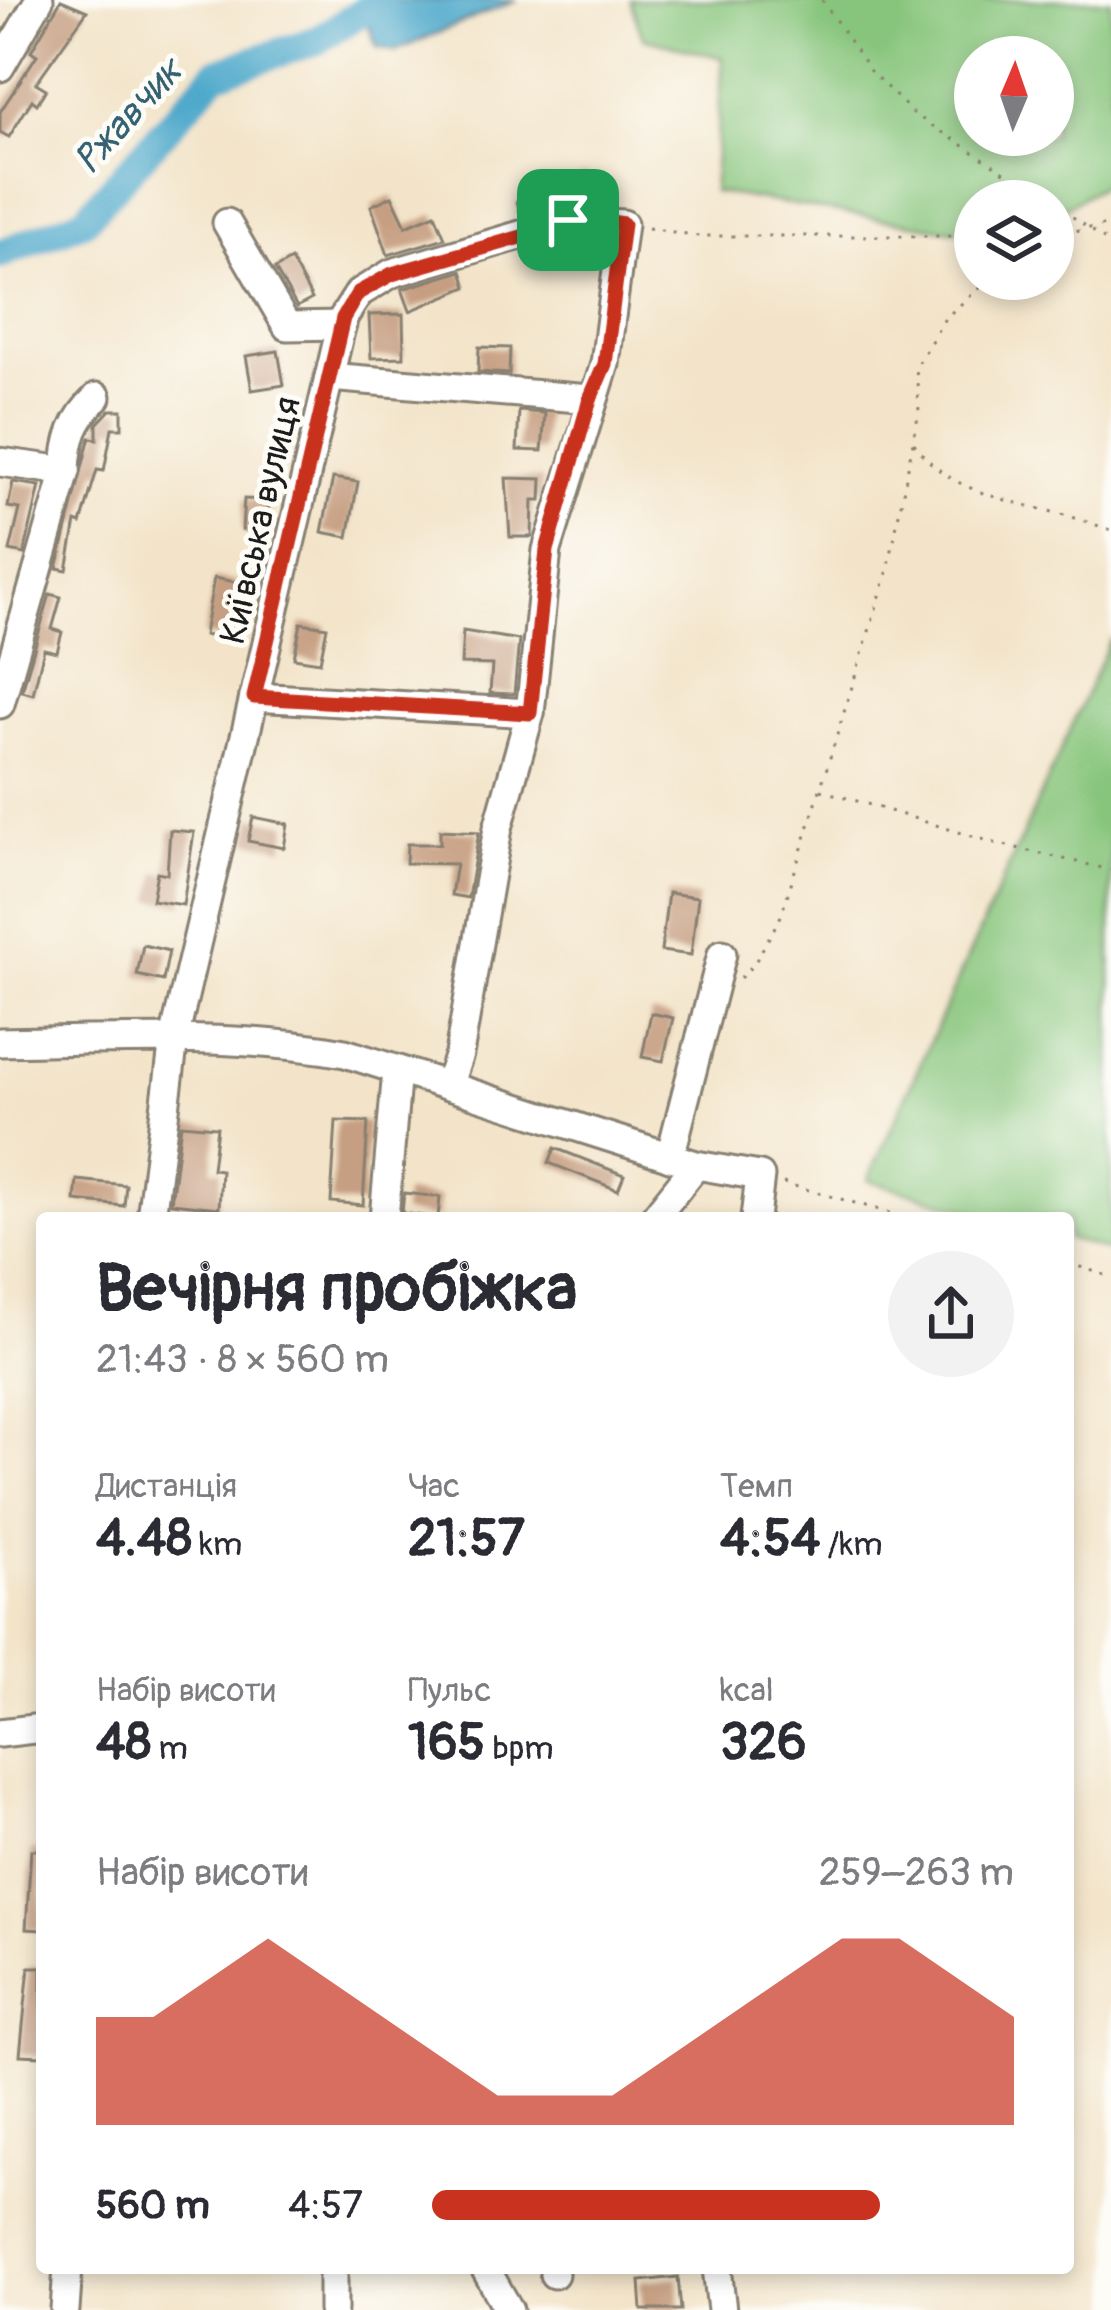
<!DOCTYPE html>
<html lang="uk">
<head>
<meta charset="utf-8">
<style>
	:root { --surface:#fff; --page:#f2f2f3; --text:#2b2b33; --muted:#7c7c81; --accent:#c8321e }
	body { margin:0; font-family:Pangolin,sans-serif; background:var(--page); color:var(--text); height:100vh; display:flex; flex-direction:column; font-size:45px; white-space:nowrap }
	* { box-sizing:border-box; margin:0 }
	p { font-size:39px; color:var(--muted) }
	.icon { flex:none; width:66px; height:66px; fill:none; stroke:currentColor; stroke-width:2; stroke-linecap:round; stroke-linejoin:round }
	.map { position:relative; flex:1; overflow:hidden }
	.sheet { position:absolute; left:36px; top:1212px; width:1038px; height:1062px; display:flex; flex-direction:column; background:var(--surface); border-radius:12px; box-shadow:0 6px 18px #0003 }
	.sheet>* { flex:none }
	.needle { width:78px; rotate:2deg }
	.controls { position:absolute; left:954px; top:36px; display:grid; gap:24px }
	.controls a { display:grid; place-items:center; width:120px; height:120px; border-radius:50%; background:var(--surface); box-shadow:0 6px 18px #0003; font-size:60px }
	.pin { position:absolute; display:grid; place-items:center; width:102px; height:102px; color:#fff; margin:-51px; border-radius:24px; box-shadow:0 6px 18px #0006 }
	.round { display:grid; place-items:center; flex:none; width:126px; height:126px; border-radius:63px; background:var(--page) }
	.summary { display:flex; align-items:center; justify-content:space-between; height:204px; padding:0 60px }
	h1 { font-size:66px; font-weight:700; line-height:90px }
	.figures { display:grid; grid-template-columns:repeat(3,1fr); gap:18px; height:204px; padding:12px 60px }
	.figures div { display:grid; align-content:center }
	.figures b { font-size:51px; font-weight:700 }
	.figures small { font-size:33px; font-weight:400 }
	.figures p { font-size:33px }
	.chart { height:336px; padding:24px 60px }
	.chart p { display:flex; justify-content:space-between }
	.chart svg { width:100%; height:216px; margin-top:12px; fill:var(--accent); opacity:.7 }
	ul { padding:0 60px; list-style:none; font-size:39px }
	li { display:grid; grid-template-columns:192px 144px 1fr; align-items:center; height:90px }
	li i { height:30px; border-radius:15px; background:var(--accent) }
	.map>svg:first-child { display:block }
</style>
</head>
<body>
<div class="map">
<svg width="1111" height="2310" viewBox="0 0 1111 2310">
	<rect width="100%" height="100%" fill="#fdfcf7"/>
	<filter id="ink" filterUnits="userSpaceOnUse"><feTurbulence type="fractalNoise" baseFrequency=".00833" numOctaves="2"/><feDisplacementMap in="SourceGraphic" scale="24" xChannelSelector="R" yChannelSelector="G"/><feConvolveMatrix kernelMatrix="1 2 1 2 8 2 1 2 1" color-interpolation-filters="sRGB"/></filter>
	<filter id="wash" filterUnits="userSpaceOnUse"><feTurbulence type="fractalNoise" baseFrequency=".004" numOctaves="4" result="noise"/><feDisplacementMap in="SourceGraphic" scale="48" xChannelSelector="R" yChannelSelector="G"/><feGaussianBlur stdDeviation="2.7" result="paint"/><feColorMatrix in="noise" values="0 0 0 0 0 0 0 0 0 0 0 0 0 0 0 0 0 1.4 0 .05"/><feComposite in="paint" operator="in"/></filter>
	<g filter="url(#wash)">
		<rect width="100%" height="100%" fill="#f3e4c9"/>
		<g fill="#87c57c" stroke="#52704c" stroke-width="3" fill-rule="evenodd">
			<path d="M630,0H1111V180L1053,215V201H975V234L713,192L723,58L643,38ZM975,57H1053V135H975Z"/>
			<polygon points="1111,638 1111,1252 1068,1239 1068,1218 996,1218 868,1180"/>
		</g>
		<polygon fill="#4ca7ca" stroke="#346273" stroke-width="3" points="379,0 517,0 395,51 377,47 362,9"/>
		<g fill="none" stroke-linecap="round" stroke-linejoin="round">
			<polyline stroke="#4ca7ca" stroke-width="30" points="0,254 84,220 216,73 318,40 379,0"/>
		</g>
		<g id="blocks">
			<g fill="#c69e81">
				<polygon points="61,0 87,11 36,83 46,89 37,104 32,100 9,137 0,132 0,112 37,55 31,51"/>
				<polygon points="587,174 594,195 521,216 517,201 529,198 525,185 544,178 547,187"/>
				<polygon points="392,196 406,226 435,214 445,238 388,255 371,206"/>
				<polygon points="291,260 312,299 297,307 275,269"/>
				<polygon points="462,271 467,287 410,311 402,289"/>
				<polygon points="403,314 404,357 371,358 369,315"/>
				<polygon points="479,347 510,348 509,374 478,372"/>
				<polygon points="278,351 284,385 252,390 246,356"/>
				<polygon points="110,410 122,410 122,428 112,428 104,471 97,470 81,524 76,522 67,570 57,568 88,444 90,438 97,439 97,424"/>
				<polygon points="519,411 545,413 542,451 517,450"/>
				<polygon points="333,478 358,482 348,537 322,532"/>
				<polygon points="506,478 542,479 541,500 533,500 532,537 510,537"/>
				<polygon points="13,482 40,486 24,554 10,551 20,509 8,507"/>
				<polygon points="244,499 269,500 267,532 242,530"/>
				<polygon points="214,578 246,584 228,640 204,635"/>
				<polygon points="50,594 61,597 52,629 62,632 57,652 44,649 33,694 22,691"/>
				<polygon points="301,623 327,627 320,662 294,658"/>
				<polygon points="463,631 519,640 514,694 490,693 492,665 461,664"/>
				<polygon points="253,817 288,824 284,848 248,841"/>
				<polygon points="170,830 194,832 183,905 152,900 157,872 167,874"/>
				<polygon points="440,830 479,832 468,898 451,895 456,864 406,863 407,844 440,844"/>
				<polygon points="668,893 698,897 691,955 661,951"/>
				<polygon points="143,945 169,951 163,981 137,975"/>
				<polygon points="651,1013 673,1018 663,1061 642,1057"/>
				<polygon points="336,1121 368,1122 363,1205 331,1202"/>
				<polygon points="181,1124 217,1127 212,1169 221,1170 219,1208 171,1203"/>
				<polygon points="555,1148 624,1175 618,1190 549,1163"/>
				<polygon points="77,1180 126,1185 124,1206 75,1201"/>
				<polygon points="404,1193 440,1197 438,1218 402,1213"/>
				<polygon points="31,1850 42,1850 42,1930 26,1929"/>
				<polygon points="29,1967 42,1967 42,2056 20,2055"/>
				<polygon points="678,2277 681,2310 642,2310 640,2281"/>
			</g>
		</g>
	</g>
	<g filter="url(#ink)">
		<use href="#blocks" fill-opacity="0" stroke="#888072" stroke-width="3"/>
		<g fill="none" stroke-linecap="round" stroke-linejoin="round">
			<defs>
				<g id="minor">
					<polyline points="0,67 39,0"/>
					<polyline points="227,223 287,326 342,325"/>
					<polyline points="329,377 590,399"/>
					<polyline points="0,462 66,471"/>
					<polyline points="254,697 530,713"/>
					<path d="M0,704L66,471C67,439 74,419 97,397"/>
					<path d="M0,1042C115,1040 232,1033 345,1053L696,1165L760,1176L755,1218"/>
					<polyline points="670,1157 722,954"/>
					<polyline points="151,1218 174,1039 343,318 359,293 392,273 568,221 623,224 605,364 547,550 530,713 498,828 459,1054 448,1086"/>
					<polyline points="384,1218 397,1070"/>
					<polyline points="654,1218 696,1165"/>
					<polyline points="0,1733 42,1728"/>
					<polyline points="485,2268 509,2310"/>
					<polyline points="717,2268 722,2310"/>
					<polyline points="554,2274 554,2268"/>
					<polyline points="65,2310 68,2268"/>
					<polyline points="333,2310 333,2268"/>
				</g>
			</defs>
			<use href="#minor" stroke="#888072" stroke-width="33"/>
			<g stroke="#888072" stroke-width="3" stroke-dasharray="3 9" stroke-linecap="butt">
				<polyline points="822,0 870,71 914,114 1050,201"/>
				<polyline points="1053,203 1111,244"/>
				<polyline points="648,228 699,236 975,236"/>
				<polyline points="1053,235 1111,224"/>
				<path d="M914,443C957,507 1043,500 1111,531"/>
				<polyline points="821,790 995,843 1111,870"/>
				<polyline points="740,978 754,964 781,916 888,570 919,411 916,367 945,318 990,279"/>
				<polyline points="783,1183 909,1218"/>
				<polyline points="1068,1263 1111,1277"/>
			</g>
			<use href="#minor" stroke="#fff" stroke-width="27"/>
		</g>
	</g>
	<g fill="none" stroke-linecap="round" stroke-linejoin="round" filter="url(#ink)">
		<defs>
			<polygon id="route" points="588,218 623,224 605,364 590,399 547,550 530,713 254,697 343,318 358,293 392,274"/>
		</defs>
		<use href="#route" stroke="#fff" stroke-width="24"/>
		<use href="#route" stroke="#c8321e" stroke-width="15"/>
	</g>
	<g text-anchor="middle" stroke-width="10" stroke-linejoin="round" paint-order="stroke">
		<g font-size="36" fill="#1c1c1c" stroke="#fdfcf7">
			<text transform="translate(259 520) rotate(-77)" y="13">Київська вулиця</text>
		</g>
		<g font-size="39" font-style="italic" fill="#346273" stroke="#fdfcf7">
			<text transform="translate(127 115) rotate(-48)" y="14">Ржавчик</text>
		</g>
	</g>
</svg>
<div class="controls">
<a><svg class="needle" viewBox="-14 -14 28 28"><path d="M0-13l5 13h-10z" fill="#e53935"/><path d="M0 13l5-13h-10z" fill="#7c7c81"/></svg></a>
<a><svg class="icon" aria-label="layers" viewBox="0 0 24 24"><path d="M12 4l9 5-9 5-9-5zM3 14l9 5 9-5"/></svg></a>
</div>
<div class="pin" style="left:568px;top:220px;background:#1e9e55"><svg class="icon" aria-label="arrive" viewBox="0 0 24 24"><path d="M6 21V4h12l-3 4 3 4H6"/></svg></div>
<section class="sheet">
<div class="summary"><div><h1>Вечірня пробіжка</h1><p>21:43 · 8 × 560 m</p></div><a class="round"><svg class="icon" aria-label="share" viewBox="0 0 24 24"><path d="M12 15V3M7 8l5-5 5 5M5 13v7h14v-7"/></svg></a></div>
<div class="figures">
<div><p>Дистанція</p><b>4.48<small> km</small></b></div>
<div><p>Час</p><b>21:57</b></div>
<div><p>Темп</p><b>4:54<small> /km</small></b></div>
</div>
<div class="figures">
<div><p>Набір висоти</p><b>48<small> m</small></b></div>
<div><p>Пульс</p><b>165<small> bpm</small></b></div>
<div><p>kcal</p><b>326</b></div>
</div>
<div class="chart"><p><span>Набір висоти</span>259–263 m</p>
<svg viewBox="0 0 160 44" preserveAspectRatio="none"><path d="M0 44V22L10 22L20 14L30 6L40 14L50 22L60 30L70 38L80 38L90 38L100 30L110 22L120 14L130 6L140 6L150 14L160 22V44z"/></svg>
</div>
<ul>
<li><b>560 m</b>4:57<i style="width:77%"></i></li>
</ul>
</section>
</div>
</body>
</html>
